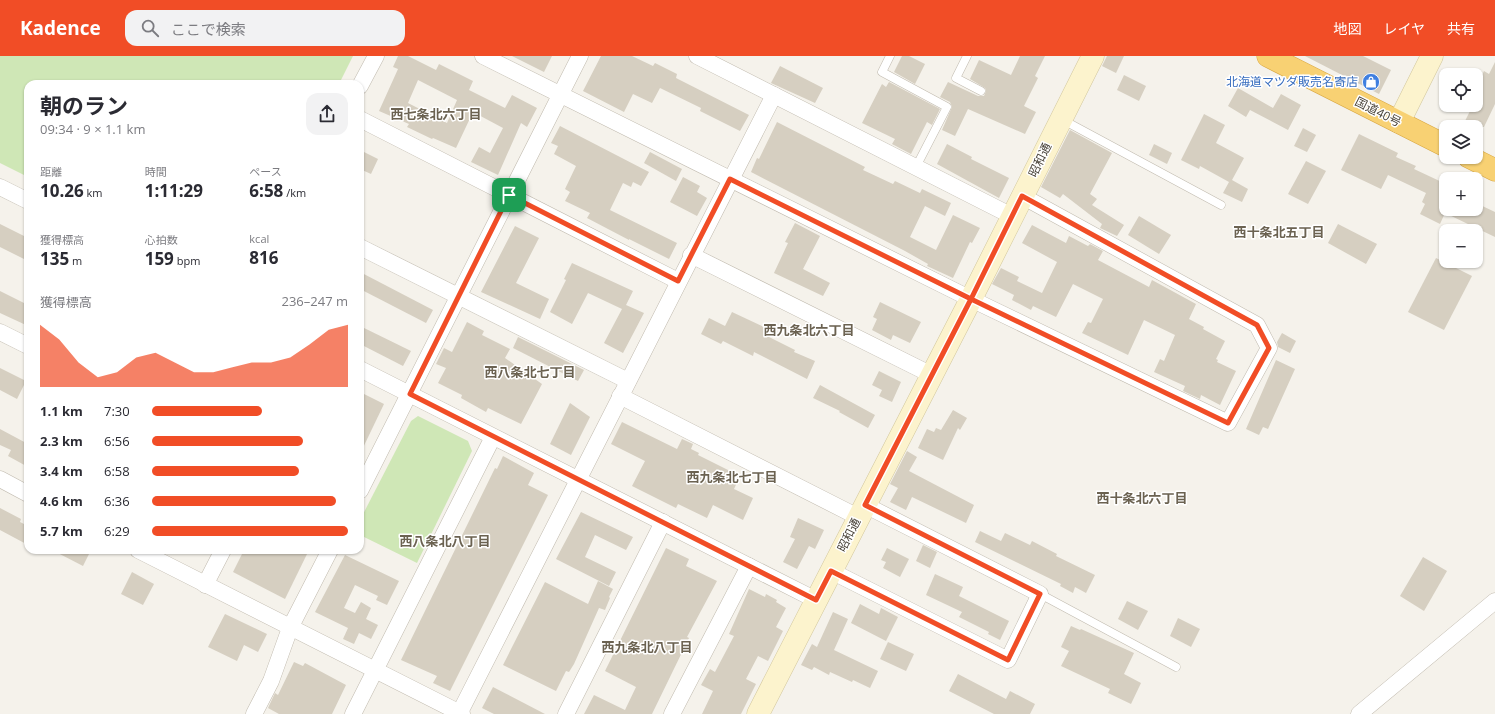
<!DOCTYPE html>
<html lang="ja">
<head>
<meta charset="utf-8">
<style>
	:root { --surface:#fff; --page:#f2f2f3; --text:#2b2b33; --muted:#7c7c81; --accent:#f14d26 }
	body { margin:0; font-family:"Open Sans","Noto Sans JP",sans-serif; background:var(--page); color:var(--text); height:100vh; display:flex; flex-direction:column; font-size:15px; white-space:nowrap }
	* { box-sizing:border-box; margin:0 }
	p { font-size:13px; color:var(--muted) }
	.icon { flex:none; width:22px; height:22px; fill:none; stroke:currentColor; stroke-width:2; stroke-linecap:round; stroke-linejoin:round }
	.map { position:relative; flex:1; overflow:hidden }
	.panel { position:absolute; left:24px; top:24px; width:340px; height:474px; display:flex; flex-direction:column; background:var(--surface); border-radius:12px; box-shadow:0 1px 3px #0004 }
	.panel>* { flex:none }
	.tools { position:absolute; left:1439px; top:12px; display:grid; gap:8px }
	.tools a { display:grid; place-items:center; width:44px; height:44px; border-radius:8px; background:var(--surface); box-shadow:0 1px 3px #0004; font-size:20px }
	.pin { position:absolute; display:grid; place-items:center; width:34px; height:34px; color:#fff; margin:-17px; border-radius:8px; box-shadow:0 2px 6px #0006 }
	.round { display:grid; place-items:center; flex:none; width:42px; height:42px; border-radius:12px; background:var(--page) }
	.summary { display:flex; align-items:center; justify-content:space-between; height:68px; padding:0 16px }
	h1 { font-size:22px; font-weight:700; line-height:30px }
	.figures { display:grid; grid-template-columns:repeat(3,1fr); gap:6px; height:68px; padding:4px 16px }
	.figures div { display:grid; align-content:center }
	.figures b { font-size:17px; font-weight:700 }
	.figures small { font-size:11px; font-weight:400 }
	.figures p { font-size:11px }
	.chart { height:112px; padding:8px 16px }
	.chart p { display:flex; justify-content:space-between }
	.chart svg { width:100%; height:72px; margin-top:4px; fill:var(--accent); opacity:.7 }
	ul { padding:0 16px; list-style:none; font-size:13px }
	li { display:grid; grid-template-columns:64px 48px 1fr; align-items:center; height:30px }
	li i { height:10px; border-radius:5px; background:var(--accent) }
	header { display:flex; align-items:center; gap:24px; box-sizing:border-box; height:56px; padding:0 20px; background:var(--accent); color:#fff }
	header strong { font-size:19px }
	nav { display:flex; gap:22px; margin-inline-start:auto; font-size:14px }
	.search { width:280px; height:36px; background:var(--page); display:flex; align-items:center; gap:10px; box-sizing:border-box; padding:0 14px; border-radius:12px; color:var(--muted); font-size:15px }
	.map>svg:first-child { display:block }
</style>
</head>
<body>
<header>
<strong>Kadence</strong>
<div class="search"><svg class="icon" aria-label="search" viewBox="0 0 24 24"><circle cx="10" cy="10" r="6"/><path d="M15 15l6 6"/></svg>ここで検索</div>
<nav><a>地図</a><a>レイヤ</a><a>共有</a></nav>
</header>
<div class="map">
<svg width="1495" height="658" viewBox="0 0 1495 658">
	<rect width="100%" height="100%" fill="#f5f2eb"/>
	<g fill="#cfe7b6">
		<polygon points="0,0 353,0 339,28 28,28 28,121 0,107"/>
		<polygon points="418,360 468,385 472,395 417,507 360,479 360,464 411,365"/>
	</g>
	<g fill="#d6cfc1" fill-rule="evenodd">
		<path d="M398,0H408L436,14L439,8L473,25L469,34L505,52L512,39L537,52L527,71L521,67L498,119L471,106L479,91L490,97L503,72L473,56L456,92L433,82L432,83L407,71L409,68L379,55L398,13L393,11ZM418,24L457,44L447,67L408,47Z"/>
		<polygon points="512,0 552,0 544,16"/>
		<polygon points="601,0 632,0 653,10 655,7 677,18 676,22 749,59 740,75 700,55 701,52 660,32 652,47 633,38 624,56 583,35"/>
		<polygon points="902,0 909,0 925,8 915,28 894,16"/>
		<polygon points="1020,0 1045,0 1035,20 1038,22 1024,50 1036,56 1025,78 968,53 955,80 942,74 952,51 950,46 940,41 948,26 978,40 984,40 986,35 985,32 970,23 979,4 1011,19"/>
		<polygon points="1107,0 1124,0 1116,17 1102,10"/>
		<polygon points="1305,0 1363,0 1391,14 1379,38"/>
		<polygon points="1495,6 1495,48 1484,71 1462,71 1473,49 1476,49 1476,44 1481,33 1476,31 1484,15 1489,18"/>
		<polygon points="780,10 823,32 815,47 771,27"/>
		<polygon points="1124,19 1146,30 1139,45 1117,34"/>
		<polygon points="889,26 940,53 932,69 927,66 911,98 892,88 895,83 862,67 882,28 886,31"/>
		<polygon points="1238,32 1273,52 1281,38 1301,49 1288,74 1250,54 1246,61 1228,50"/>
		<polygon points="1204,58 1225,69 1216,87 1244,102 1232,124 1248,133 1242,146 1223,137 1229,126 1200,110 1199,113 1181,104"/>
		<polygon points="777,66 865,111 863,114 893,128 895,125 920,137 922,133 951,147 945,160 925,150 910,181 936,194 953,159 980,172 972,187 970,186 953,222 927,210 928,208 905,195 751,116 757,102 759,103"/>
		<polygon points="560,70 649,116 641,130 633,126 631,131 623,127 610,154 677,187 669,203 629,183 629,184 587,162 590,157 565,145 570,136 565,133 576,110 554,98 558,90 551,87"/>
		<polygon points="1303,72 1316,79 1307,96 1294,90"/>
		<polygon points="1070,74 1112,97 1090,138 1097,143 1092,149 1124,169 1117,180 1100,172 1102,168 1063,138 1060,142 1041,131"/>
		<polygon points="1359,78 1398,97 1396,101 1416,110 1414,113 1446,128 1446,153 1476,153 1476,147 1495,156 1495,181 1445,157 1440,168 1420,158 1425,148 1422,146 1426,137 1388,119 1381,133 1341,114"/>
		<polygon points="947,88 972,101 971,103 1009,122 999,142 937,108"/>
		<polygon points="1154,88 1172,97 1167,108 1149,99"/>
		<polygon points="360,94 378,103 371,118 360,113"/>
		<polygon points="650,96 682,113 676,125 644,107"/>
		<polygon points="1306,105 1326,115 1308,148 1288,138"/>
		<polygon points="683,121 700,130 697,136 707,142 697,160 670,146"/>
		<polygon points="1139,160 1171,179 1159,198 1128,179"/>
		<polygon points="795,167 820,180 803,213 830,227 823,240 774,217 788,187 785,186"/>
		<polygon points="0,168 28,182 28,205 0,191"/>
		<polygon points="1338,168 1377,188 1366,208 1328,187"/>
		<polygon points="1032,169 1066,187 1069,180 1088,190 1090,188 1103,195 1098,204 1149,231 1152,224 1196,248 1189,263 1204,271 1203,273 1225,285 1216,303 1218,304 1217,306 1236,315 1220,349 1201,339 1200,343 1183,335 1185,330 1154,316 1160,303 1164,305 1175,279 1144,264 1128,299 1082,277 1088,266 1091,267 1103,243 1073,228 1056,261 1033,250 1031,254 1012,244 1014,239 992,228 1001,212 1019,221 1017,225 1042,237 1057,206 1022,187"/>
		<polygon points="515,170 539,182 516,227 549,243 540,263 481,236"/>
		<polygon points="1436,202 1472,220 1444,274 1408,256"/>
		<polygon points="572,207 633,235 626,249 644,257 623,297 604,287 622,253 588,237 572,268 550,256 566,224 564,223"/>
		<polygon points="360,216 433,254 426,267 360,233"/>
		<polygon points="0,235 28,249 28,270 0,257"/>
		<polygon points="880,246 921,266 910,287 893,279 891,284 872,274 877,263 873,261"/>
		<polygon points="732,256 768,273 765,279 795,294 794,296 815,305 807,323 754,296 753,300 723,285 721,288 701,278 709,262 725,270"/>
		<polygon points="467,266 484,275 482,279 510,293 505,302 542,328 521,368 488,352 486,356 461,342 462,339 438,327 446,312 436,308 444,292 452,296"/>
		<polygon points="360,270 411,295 403,310 360,288"/>
		<polygon points="1282,277 1296,285 1290,297 1278,291 1277,286"/>
		<polygon points="518,281 584,314 578,325 513,292"/>
		<polygon points="1276,304 1295,313 1268,373 1263,371 1259,379 1246,373"/>
		<polygon points="0,312 26,325 17,343 0,334"/>
		<polygon points="879,315 901,326 892,346 879,340 882,334 872,329"/>
		<polygon points="820,329 875,359 868,372 839,356 840,355 813,342"/>
		<polygon points="360,336 384,348 360,398"/>
		<polygon points="570,347 590,361 571,399 550,388"/>
		<polygon points="953,354 967,362 960,374 958,372 943,404 918,392 927,373 934,376 936,372 941,374"/>
		<polygon points="622,366 677,393 682,383 693,388 691,393 699,397 698,399 740,420 734,433 753,442 743,464 713,449 707,462 678,448 676,452 632,430 645,405 611,388"/>
		<polygon points="0,373 28,388 28,411 8,400 11,394 0,389"/>
		<polygon points="907,395 917,401 909,415 974,449 966,467 912,441 906,454 890,446 898,432 890,428"/>
		<polygon points="503,400 534,417 528,429 548,439 450,635 433,627 437,620 401,604 495,412 497,413"/>
		<polygon points="0,452 21,463 20,466 28,470 28,489 0,474"/>
		<polygon points="581,456 633,481 626,494 595,479 585,501 616,516 609,530 556,503"/>
		<polygon points="798,462 824,474 815,493 809,490 797,513 783,506 795,483 790,481"/>
		<polygon points="980,475 1001,485 1005,477 1030,489 1032,485 1057,498 1056,500 1095,519 1086,537 1075,531 1073,537 1060,530 1061,528 975,486"/>
		<polygon points="923,489 937,496 930,512 916,505"/>
		<polygon points="666,492 689,503 686,510 717,525 687,581 689,582 652,658 584,658 594,639 625,654 636,631 605,615"/>
		<polygon points="887,492 909,503 900,521 883,512 886,506 881,504"/>
		<polygon points="52,494 91,494 83,510"/>
		<polygon points="244,494 309,494 285,543 233,516"/>
		<polygon points="345,499 399,525 387,549 376,544 378,540 355,529 344,552 355,557 361,546 371,552 366,563 378,569 371,583 359,577 354,588 343,583 348,572 315,556"/>
		<polygon points="1423,501 1447,515 1424,555 1400,540"/>
		<polygon points="132,516 154,528 143,549 121,538"/>
		<polygon points="935,518 963,531 959,540 1009,565 1000,584 988,578 989,576 959,561 962,556 926,539"/>
		<polygon points="598,525 613,533 609,541 610,542 605,554 599,552 574,608 569,616 566,615 556,635 503,609 545,526 588,548"/>
		<polygon points="749,533 765,541 766,538 777,544 776,546 786,552 776,571 783,575 768,605 758,600 746,623 756,628 741,658 702,658 713,635 701,629 710,613 715,616 734,580 729,578"/>
		<polygon points="1127,545 1148,555 1138,574 1118,563"/>
		<polygon points="860,548 879,558 881,552 898,561 886,585 851,567"/>
		<polygon points="833,556 848,563 834,594 878,615 870,632 853,624 852,626 830,616 829,619 814,611 812,614 801,609 812,588 817,591"/>
		<polygon points="225,558 267,578 258,596 244,589 237,605 208,591"/>
		<polygon points="1178,562 1200,573 1191,591 1170,580"/>
		<polygon points="1071,570 1080,574 1081,573 1134,597 1124,618 1141,627 1131,648 1108,637 1110,633 1061,610 1069,595 1061,591"/>
		<polygon points="888,586 914,598 906,615 880,603"/>
		<polygon points="294,606 303,610 305,607 346,629 332,658 279,658 268,652 275,637 278,639"/>
		<polygon points="958,618 1006,643 1010,635 1035,648 1030,658 994,658 949,635"/>
		<polygon points="493,631 545,658 494,658 482,652"/>
	</g>
	<g fill="none" stroke-linecap="round" stroke-linejoin="round">
		<defs>
			<g id="lane">
				<polyline points="890,0 882,16 947,51 916,111"/>
				<polyline points="967,0 956,22 981,35"/>
				<polyline points="1063,64 1221,149"/>
				<polyline points="1040,538 1176,611"/>
			</g>
			<g id="street">
				<polyline points="483,0 971,243 1228,367 1269,292 1257,269 1022,140"/>
				<polyline points="697,0 1012,160"/>
				<polyline points="360,30 376,0"/>
				<polyline points="360,63 678,225"/>
				<polyline points="0,131 28,145"/>
				<polyline points="360,191 628,325"/>
				<polyline points="691,199 932,319"/>
				<polyline points="0,276 28,290"/>
				<polyline points="360,313 816,544"/>
				<polyline points="620,340 858,461"/>
				<polyline points="0,423 28,438"/>
				<polyline points="360,435 580,0"/>
				<polyline points="138,494 462,658"/>
				<polyline points="831,515 1008,604 1040,538 865,449"/>
				<polyline points="205,529 223,494"/>
				<polyline points="254,658 271,625 290,572 330,494"/>
				<polyline points="353,658 493,381"/>
				<polyline points="459,658 774,39"/>
				<polyline points="566,658 663,466"/>
				<polyline points="672,658 749,510"/>
				<polyline points="1359,658 1495,545"/>
			</g>
			<g id="secondary">
				<polyline points="1399,66 1432,0"/>
				<polyline points="758,658 971,243 1093,0"/>
			</g>
			<g id="highway">
				<polyline points="1268,0 1446,90"/>
				<polyline points="1469,101 1495,114"/>
			</g>
		</defs>
		<use href="#lane" stroke="#c0baae" stroke-width="9"/>
		<use href="#street" stroke="#c0baae" stroke-width="17"/>
		<use href="#secondary" stroke="#d2c79c" stroke-width="23"/>
		<use href="#highway" stroke="#d8a742" stroke-width="23"/>
		<use href="#lane" stroke="#fff" stroke-width="8"/>
		<use href="#street" stroke="#fff" stroke-width="16"/>
		<use href="#secondary" stroke="#fcf3cd" stroke-width="22"/>
		<use href="#highway" stroke="#f8d173" stroke-width="22"/>
	</g>
	<g fill="none" stroke-linecap="round" stroke-linejoin="round">
		<defs>
			<polyline id="route" points="509,139 410,338 816,544 831,515 1008,604 1040,538 865,449 971,243 1228,367 1269,292 1257,269 1022,140 971,243 730,123 678,225 509,139"/>
		</defs>
		<use href="#route" stroke="#fff" stroke-width="8"/>
		<use href="#route" stroke="#f14d26" stroke-width="5"/>
	</g>
	<defs>
		<symbol id="shop-disc" viewBox="-11 -11 22 22"><circle r="9.5" fill="#3f7fe0" stroke="#fff"/><path d="M-5-2.5h2.3a2.7 3.5 0 0 1 5.4 0H5L5.5 6h-11ZM-1.5-2.5h3a1.5 2.3 0 0 0-3 0Z" fill="#fff"/></symbol>
	</defs>
	<g fill-rule="evenodd">
		<use href="#shop-disc" x="1361" y="16" width="20" height="20"/>
	</g>
	<g text-anchor="middle" stroke-width="3" stroke-linejoin="round" paint-order="stroke">
		<g font-size="12" fill="#366cbe" stroke="#fff" text-anchor="end">
			<text x="1358" y="30">北海道マツダ販売名寄店</text>
		</g>
		<g font-size="12" fill="#494339" stroke="#fff">
			<text transform="translate(1378 56) rotate(27)" y="4">国道40号</text>
			<text transform="translate(1040 104) rotate(-64)" y="4">昭和通</text>
			<text transform="translate(849 479) rotate(-63)" y="4">昭和通</text>
		</g>
		<g font-size="13" font-weight="bold" fill="#6b6251" stroke="#fff">
			<text x="436" y="63">西七条北六丁目</text>
			<text x="1279" y="181">西十条北五丁目</text>
			<text x="809" y="279">西九条北六丁目</text>
			<text x="530" y="321">西八条北七丁目</text>
			<text x="732" y="426">西九条北七丁目</text>
			<text x="1142" y="447">西十条北六丁目</text>
			<text x="445" y="490">西八条北八丁目</text>
			<text x="647" y="596">西九条北八丁目</text>
		</g>
	</g>
</svg>
<div class="tools">
<a><svg class="icon" aria-label="locate" viewBox="0 0 24 24"><circle cx="12" cy="12" r="6"/><path d="M12 2v4M12 18v4M2 12h4M18 12h4"/></svg></a>
<a><svg class="icon" aria-label="layers" viewBox="0 0 24 24"><path d="M12 4l9 5-9 5-9-5zM3 14l9 5 9-5"/></svg></a>
<a>+</a>
<a>−</a>
</div>
<div class="pin" style="left:509px;top:139px;background:#1e9e55"><svg class="icon" aria-label="arrive" viewBox="0 0 24 24"><path d="M6 21V4h12l-3 4 3 4H6"/></svg></div>
<section class="panel">
<div class="summary"><div><h1>朝のラン</h1><p>09:34 · 9 × 1.1 km</p></div><a class="round"><svg class="icon" aria-label="share" viewBox="0 0 24 24"><path d="M12 15V3M7 8l5-5 5 5M5 13v7h14v-7"/></svg></a></div>
<div class="figures">
<div><p>距離</p><b>10.26<small> km</small></b></div>
<div><p>時間</p><b>1:11:29</b></div>
<div><p>ペース</p><b>6:58<small> /km</small></b></div>
</div>
<div class="figures">
<div><p>獲得標高</p><b>135<small> m</small></b></div>
<div><p>心拍数</p><b>159<small> bpm</small></b></div>
<div><p>kcal</p><b>816</b></div>
</div>
<div class="chart"><p><span>獲得標高</span>236–247 m</p>
<svg viewBox="0 0 160 44" preserveAspectRatio="none"><path d="M0 44V6L10 15L20 29L30 38L40 35L50 26L60 23L70 29L80 35L90 35L100 32L110 29L120 29L130 26L140 18L150 9L160 6V44z"/></svg>
</div>
<ul>
<li><b>1.1 km</b>7:30<i style="width:56%"></i></li>
<li><b>2.3 km</b>6:56<i style="width:77%"></i></li>
<li><b>3.4 km</b>6:58<i style="width:75%"></i></li>
<li><b>4.6 km</b>6:36<i style="width:94%"></i></li>
<li><b>5.7 km</b>6:29<i style="width:100%"></i></li>
</ul>
</section>
</div>
</body>
</html>
